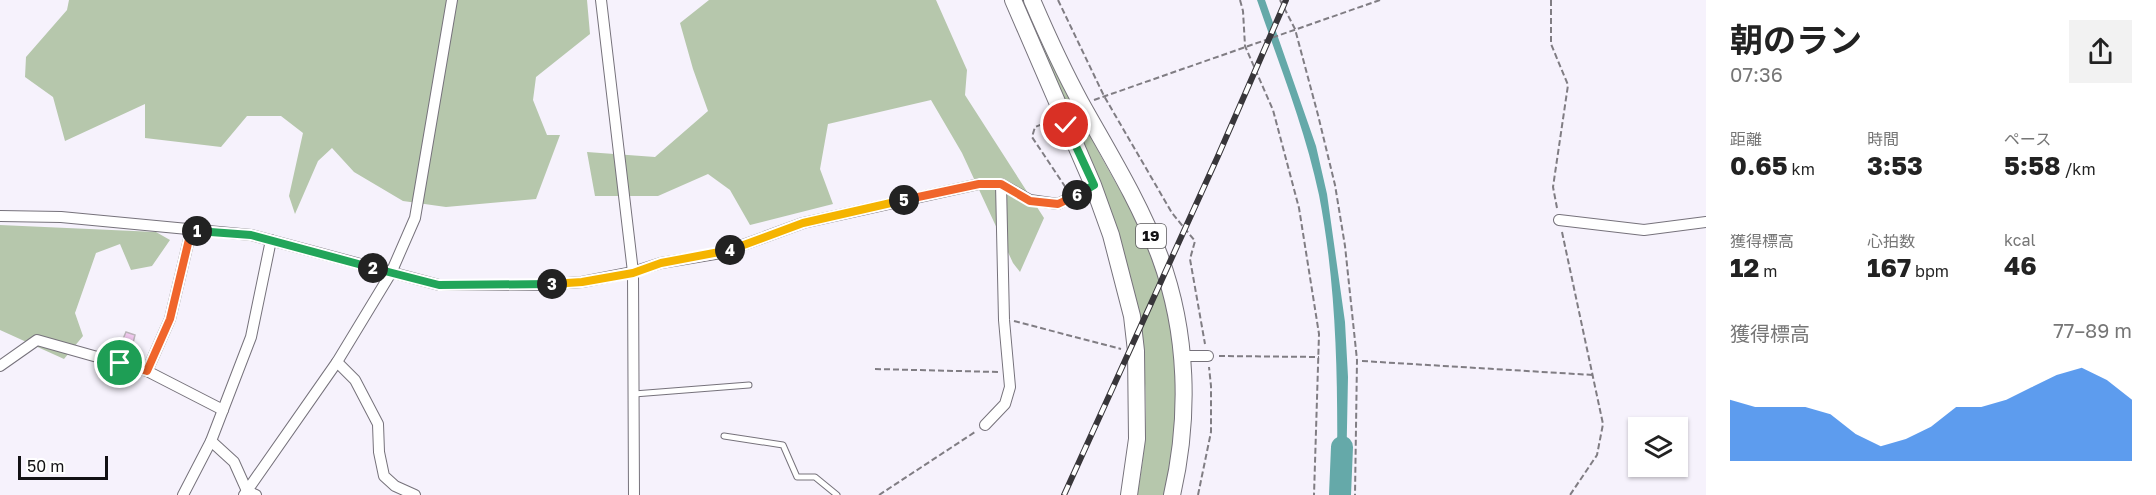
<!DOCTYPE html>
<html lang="ja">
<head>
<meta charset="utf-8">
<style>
	:root { --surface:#fff; --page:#f2f2f2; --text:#222; --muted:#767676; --accent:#1a73e8 }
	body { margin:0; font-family:"Golos Text","Noto Sans JP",sans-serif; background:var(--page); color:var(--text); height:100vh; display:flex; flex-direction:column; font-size:22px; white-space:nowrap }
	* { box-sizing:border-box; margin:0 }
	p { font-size:20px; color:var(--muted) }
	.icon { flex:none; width:33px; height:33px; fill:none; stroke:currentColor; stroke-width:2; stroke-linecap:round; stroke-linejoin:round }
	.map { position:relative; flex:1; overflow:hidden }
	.drawer { display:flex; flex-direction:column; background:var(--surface); width:450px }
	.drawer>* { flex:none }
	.controls { position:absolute; left:1628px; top:417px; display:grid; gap:12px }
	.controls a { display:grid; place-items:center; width:60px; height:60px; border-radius:0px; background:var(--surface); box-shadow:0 2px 4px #0004; font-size:30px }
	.scale { position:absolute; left:18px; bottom:15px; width:90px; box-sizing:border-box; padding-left:6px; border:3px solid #121114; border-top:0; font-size:16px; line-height:21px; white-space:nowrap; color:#121114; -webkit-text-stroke:4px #fff; paint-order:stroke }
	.pin { position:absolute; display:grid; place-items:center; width:51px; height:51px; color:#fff; margin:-26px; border:3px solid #fff; border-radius:50%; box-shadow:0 2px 6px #0007 }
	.km { position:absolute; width:30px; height:30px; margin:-15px; border-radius:50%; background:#222; color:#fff; font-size:16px; line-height:30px; text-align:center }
	.round { display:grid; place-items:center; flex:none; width:63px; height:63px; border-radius:0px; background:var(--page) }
	.overview { display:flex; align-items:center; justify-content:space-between; height:102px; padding:0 24px }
	h1 { font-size:33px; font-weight:700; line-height:45px }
	.figures { display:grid; grid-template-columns:repeat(3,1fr); gap:9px; height:102px; padding:6px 24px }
	.figures div { display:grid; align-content:center }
	.figures b { font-size:26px; font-weight:700 }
	.figures small { font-size:16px; font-weight:400 }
	.figures p { font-size:16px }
	.chart { height:168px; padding:12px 24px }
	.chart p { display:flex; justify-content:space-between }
	.chart svg { width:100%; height:108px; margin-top:6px; fill:var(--accent); opacity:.7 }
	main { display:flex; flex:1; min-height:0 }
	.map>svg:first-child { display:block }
</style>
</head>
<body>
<main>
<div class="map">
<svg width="1706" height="495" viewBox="0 0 1706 495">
	<rect width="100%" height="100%" fill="#f6f2fc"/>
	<g fill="#b6c7ac">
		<polygon points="69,0 587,0 590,34 536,77 533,100 547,135 560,135 536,199 446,207 403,201 354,172 332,148 318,161 295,214 289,196 303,133 281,116 247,116 221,147 145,138 145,104 65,141 53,97 25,77 26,57 67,10"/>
		<polygon points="709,0 936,0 967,70 965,95 1044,218 1020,272 1013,263 962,153 931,100 828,124 820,169 833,204 750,225 730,190 708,174 658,196 595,196 587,152 655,157 708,111 693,69 680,23"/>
		<path d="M1020,0H1024C1046,48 1069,96 1094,143C1113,180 1136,214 1151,253C1174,313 1181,382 1175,446C1173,462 1168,479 1165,495H1137C1156,403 1142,313 1115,224Z"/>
		<polygon points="0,225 156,232 170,240 152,266 131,270 120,244 96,253 75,313 83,336 64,359 0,330"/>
	</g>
	<path fill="#65a9a9" d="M1257,0H1265L1316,146L1327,194L1345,322L1348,377L1346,477L1337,476C1338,382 1337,288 1319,195C1305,128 1279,64 1257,0Z"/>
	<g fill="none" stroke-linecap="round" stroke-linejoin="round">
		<polyline stroke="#65a9a9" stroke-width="22" points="1340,495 1342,447"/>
	</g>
	<polygon fill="#f2c9f0" stroke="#bcb4bb" stroke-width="1.5" points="126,332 135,335 133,343 123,339"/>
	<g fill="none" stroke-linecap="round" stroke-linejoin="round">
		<defs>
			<g id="service">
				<polyline points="634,394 749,385"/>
				<polyline points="724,436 783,445 797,477 815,477 837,495"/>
			</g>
			<g id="minor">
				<polyline points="601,0 633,272 634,495"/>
				<polyline points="0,216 61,217 251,235 439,285 540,285 582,282 633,272 661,263 721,253 803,223 979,184 1001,184 1030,200 1058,204 1093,185"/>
				<polyline points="1559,220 1644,230 1706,222"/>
				<polyline points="1182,356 1208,356"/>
				<polyline points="337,362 355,380 378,424 379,452 384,476 395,486 415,495"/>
				<polyline points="0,366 37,340 147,371 223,410"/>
				<polyline points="147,371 170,319 191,231"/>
				<polyline points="985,425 1005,404 1010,387 1004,320 1001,184"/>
				<polyline points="211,441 234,462 247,491 256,495"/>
				<polyline points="183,495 211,441 251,337 271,240"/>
				<polyline points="244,495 337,362 391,273 415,218 452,0"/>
			</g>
			<g id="primary">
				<polyline points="1013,0 1093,185 1111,235 1132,316 1136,351 1137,439 1129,495"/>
				<path d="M1032,0C1047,35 1063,70 1081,103C1109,153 1140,203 1160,257C1188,333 1190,417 1172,495"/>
			</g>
		</defs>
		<use href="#service" stroke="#76727b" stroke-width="7"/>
		<use href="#minor" stroke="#76727b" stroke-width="12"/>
		<use href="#primary" stroke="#76727b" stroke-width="18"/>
		<g stroke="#807d83" stroke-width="2" stroke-dasharray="6 3" stroke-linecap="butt">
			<polyline points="1058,0 1104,96 1172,213 1195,241 1190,259 1205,344"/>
			<polyline points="1240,0 1243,11 1245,46 1273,110 1299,208 1319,334 1314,495"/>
			<polyline points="1280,0 1295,29 1318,115 1335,185 1345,246 1357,360 1355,495"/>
			<polyline points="1551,0 1551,44 1568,85 1553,187 1557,208"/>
			<polyline points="1094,100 1380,0"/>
			<polyline points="1050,121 1035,127 1032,137 1066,188"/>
			<polyline points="1562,232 1603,424 1597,455 1570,495"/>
			<polyline points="1014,321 1121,349"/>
			<polyline points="1219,356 1319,357"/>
			<polyline points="1362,361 1593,375"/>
			<polyline points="875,369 998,372"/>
			<polyline points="879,495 975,432"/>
			<polyline points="1198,495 1211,432 1211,386 1209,367"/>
		</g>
		<use href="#service" stroke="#fff" stroke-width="5"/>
		<use href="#minor" stroke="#fff" stroke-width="10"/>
		<use href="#primary" stroke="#fff" stroke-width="16"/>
		<defs>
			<polyline id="rail" points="1064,495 1218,156 1286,0"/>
		</defs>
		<use href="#rail" stroke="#38363a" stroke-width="6"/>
		<use href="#rail" stroke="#fff" stroke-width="4" stroke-dasharray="11" stroke-linecap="butt"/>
	</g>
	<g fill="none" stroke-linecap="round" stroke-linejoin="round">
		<defs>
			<polyline id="split-1" points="120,363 147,371 170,319 191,231 197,231"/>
			<polyline id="split-2" points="197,231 251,235 373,268"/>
			<polyline id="split-3" points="373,268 439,285 552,284"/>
			<polyline id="split-4" points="552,284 582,282 633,273 661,263 730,250"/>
			<polyline id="split-5" points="730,250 803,223 904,200"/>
			<polyline id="split-6" points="904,200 979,184 1001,184 1030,201 1058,204 1077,195"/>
			<polyline id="split-7" points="1066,125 1094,185 1077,195"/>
		</defs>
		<use href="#split-1" stroke="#fff" stroke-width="12"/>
		<use href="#split-2" stroke="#fff" stroke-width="12"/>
		<use href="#split-3" stroke="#fff" stroke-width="12"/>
		<use href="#split-4" stroke="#fff" stroke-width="12"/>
		<use href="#split-5" stroke="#fff" stroke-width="12"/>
		<use href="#split-6" stroke="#fff" stroke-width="12"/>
		<use href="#split-7" stroke="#fff" stroke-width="12"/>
		<use href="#split-1" stroke="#f0652b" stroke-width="8"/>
		<use href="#split-2" stroke="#22a559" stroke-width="8"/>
		<use href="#split-3" stroke="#22a559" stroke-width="8"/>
		<use href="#split-4" stroke="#f5b400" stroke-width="8"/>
		<use href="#split-5" stroke="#f5b400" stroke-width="8"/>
		<use href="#split-6" stroke="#f0652b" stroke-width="8"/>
		<use href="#split-7" stroke="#22a559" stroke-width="8"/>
	</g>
	<g text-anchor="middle" stroke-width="5" stroke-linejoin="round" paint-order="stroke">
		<rect fill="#fff" stroke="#59585a" stroke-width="1.5" x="1136" y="224" width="30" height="24" rx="4.5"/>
		<g font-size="15" font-weight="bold" fill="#121114">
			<text x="1151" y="241">19</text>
		</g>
	</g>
</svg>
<div class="controls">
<a><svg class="icon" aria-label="layers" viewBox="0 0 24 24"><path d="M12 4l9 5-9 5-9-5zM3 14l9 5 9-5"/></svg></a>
</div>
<div class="scale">50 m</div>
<div class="pin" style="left:120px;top:363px;background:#1e9e55"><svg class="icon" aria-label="arrive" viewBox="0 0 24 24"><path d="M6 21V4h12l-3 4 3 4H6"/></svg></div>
<div class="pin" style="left:1066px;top:125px;background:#d93025"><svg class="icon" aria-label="check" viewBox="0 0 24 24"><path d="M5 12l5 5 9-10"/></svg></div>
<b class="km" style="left:197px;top:231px">1</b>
<b class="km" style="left:373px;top:268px">2</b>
<b class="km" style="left:552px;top:284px">3</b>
<b class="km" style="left:730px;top:250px">4</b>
<b class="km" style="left:904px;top:200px">5</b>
<b class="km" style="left:1077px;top:195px">6</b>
</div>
<section class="drawer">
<div class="overview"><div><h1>朝のラン</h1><p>07:36</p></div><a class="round"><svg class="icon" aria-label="share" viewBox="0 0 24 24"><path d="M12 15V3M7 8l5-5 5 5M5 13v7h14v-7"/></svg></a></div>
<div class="figures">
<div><p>距離</p><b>0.65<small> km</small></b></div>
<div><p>時間</p><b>3:53</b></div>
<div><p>ペース</p><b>5:58<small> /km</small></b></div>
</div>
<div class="figures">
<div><p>獲得標高</p><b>12<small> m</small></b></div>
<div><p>心拍数</p><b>167<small> bpm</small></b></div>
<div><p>kcal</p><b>46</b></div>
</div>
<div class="chart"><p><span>獲得標高</span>77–89 m</p>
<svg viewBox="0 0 160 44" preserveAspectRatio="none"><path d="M0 44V19L10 22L20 22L30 22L40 25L50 33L60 38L70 35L80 30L90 22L100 22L110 19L120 14L130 9L140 6L150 11L160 19V44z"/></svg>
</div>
</section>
</main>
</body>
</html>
